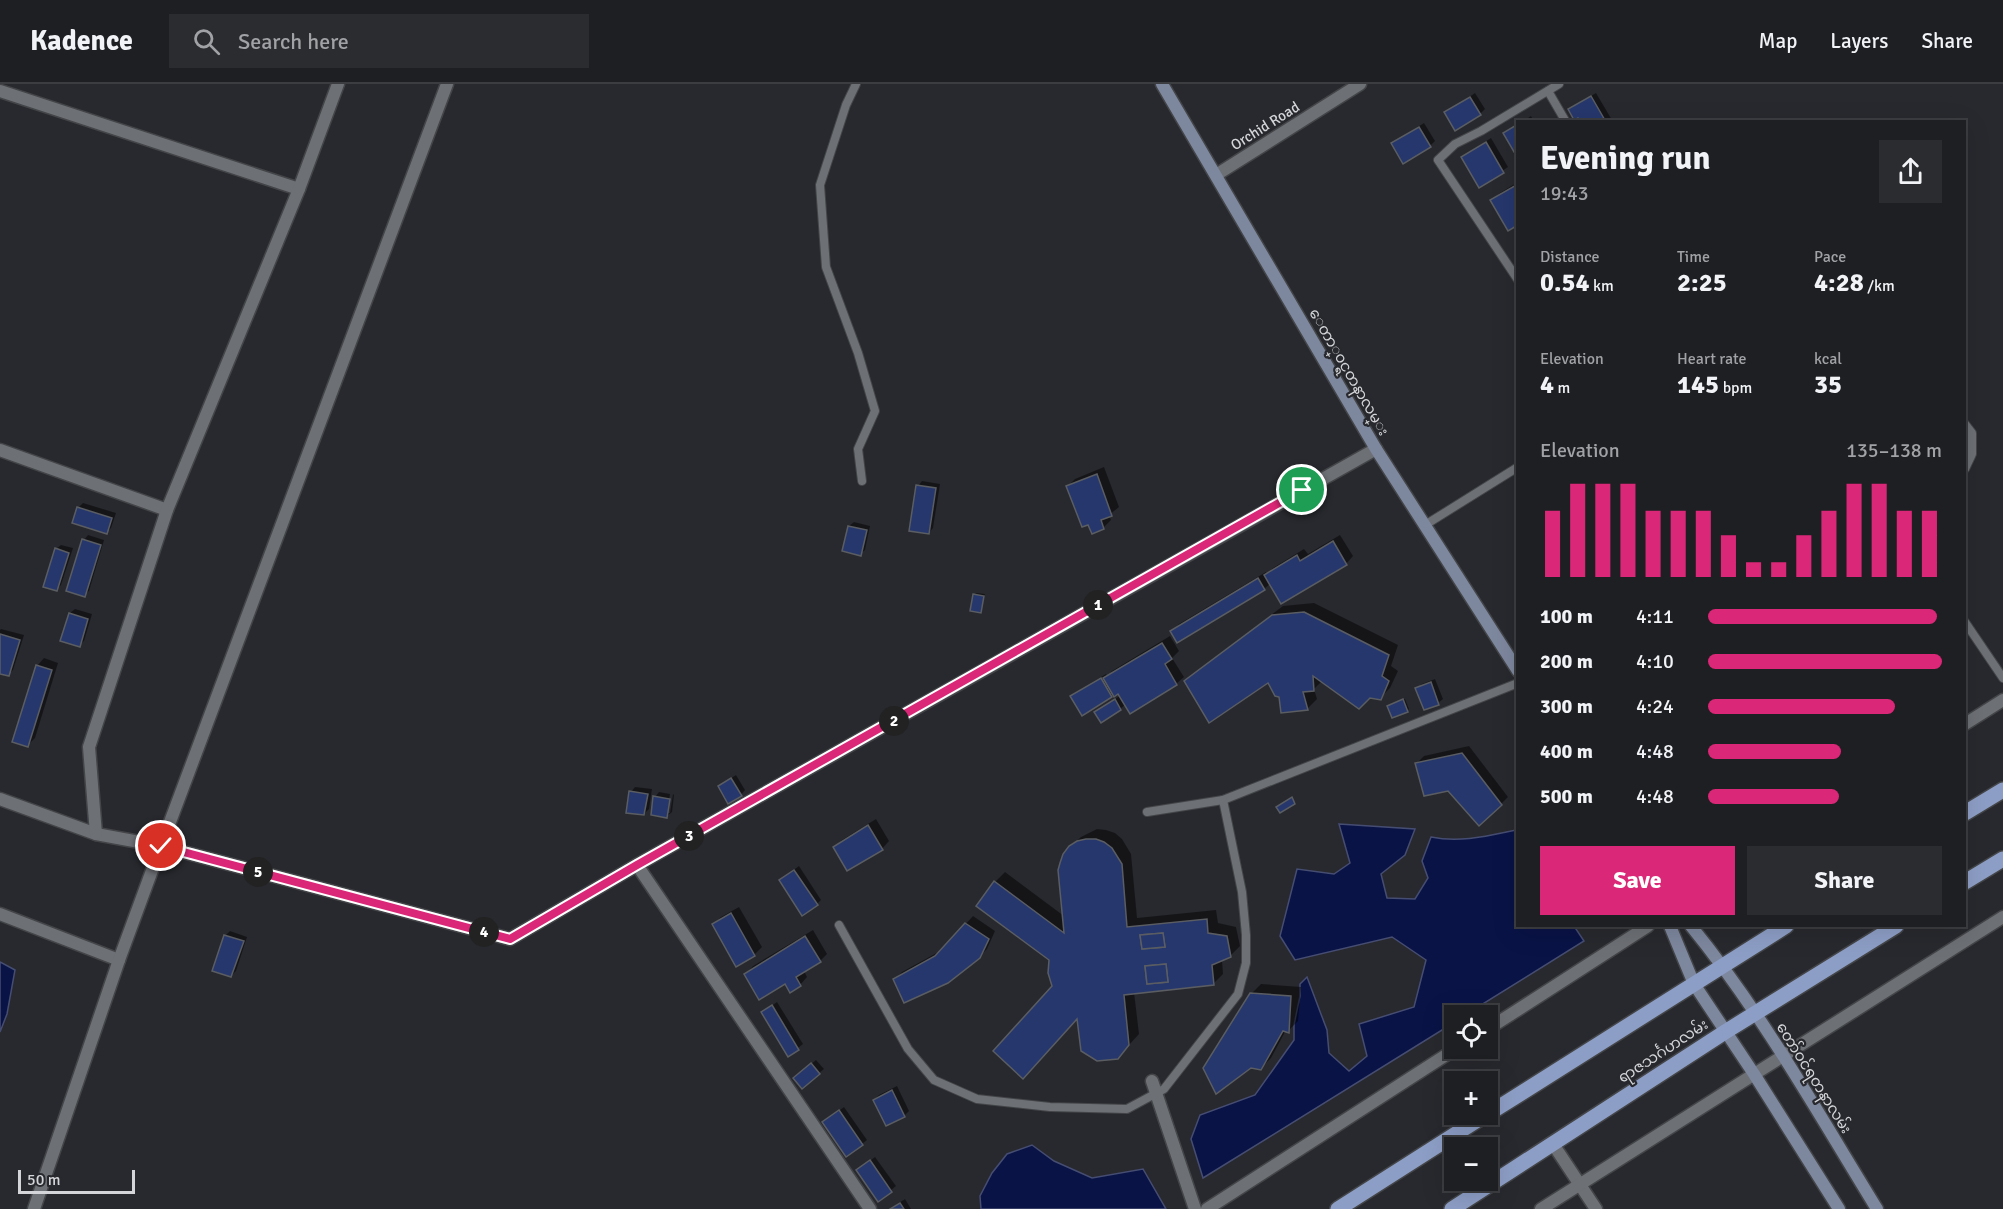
<!DOCTYPE html>
<html lang="en">
<head>
<meta charset="utf-8">
<style>
	:root { --surface:#1e1f22; --page:#2b2c2f; --text:#f1f3f6; --muted:#a1a2a5; --line:#3c3d40; --accent:#db2777 }
	body { margin:0; font-family:Signika,"Noto Sans Myanmar",sans-serif; background:var(--page); color:var(--text); height:100vh; display:flex; flex-direction:column; font-size:22px; white-space:nowrap }
	* { box-sizing:border-box; margin:0 }
	p { font-size:20px; color:var(--muted) }
	.icon { flex:none; width:33px; height:33px; fill:none; stroke:currentColor; stroke-width:2; stroke-linecap:round; stroke-linejoin:round }
	.map { position:relative; flex:1; overflow:hidden }
	.sheet { position:absolute; left:1516px; top:36px; width:450px; height:807px; display:flex; flex-direction:column; background:var(--surface); border-radius:0px; box-shadow:0 6px 24px #0002,0 0 0 2px var(--line) }
	.sheet>* { flex:none }
	.buttons { position:absolute; left:1444px; top:921px; display:grid; gap:12px }
	.buttons a { display:grid; place-items:center; width:54px; height:54px; border-radius:0px; background:var(--surface); box-shadow:0 6px 24px #0002,0 0 0 2px var(--line); font-size:30px }
	.scale { position:absolute; left:18px; bottom:15px; width:117px; box-sizing:border-box; padding-left:6px; border:3px solid #d3d5d8; border-top:0; font-size:16px; line-height:21px; white-space:nowrap; color:#d3d5d8; -webkit-text-stroke:4px #28292e; paint-order:stroke }
	.pin { position:absolute; display:grid; place-items:center; width:51px; height:51px; color:#fff; margin:-26px; border:3px solid #fff; border-radius:50%; box-shadow:0 2px 6px #0007 }
	.km { position:absolute; width:30px; height:30px; margin:-15px; border-radius:50%; background:#222; color:#fff; font-size:16px; line-height:30px; text-align:center }
	.round { display:grid; place-items:center; flex:none; width:63px; height:63px; border-radius:0px; background:var(--page) }
	.overview { display:flex; align-items:center; justify-content:space-between; height:102px; padding:0 24px }
	h1 { font-size:33px; font-weight:700; line-height:45px }
	.figures { display:grid; grid-template-columns:repeat(3,1fr); gap:9px; height:102px; padding:6px 24px }
	.figures div { display:grid; align-content:center }
	.figures b { font-size:26px; font-weight:700 }
	.figures small { font-size:16px; font-weight:400 }
	.figures p { font-size:16px }
	.chart { height:168px; padding:12px 24px }
	.chart p { display:flex; justify-content:space-between }
	.chart svg { width:100%; height:108px; margin-top:6px; stroke:var(--accent); stroke-width:6 }
	.button { display:flex; gap:12px; margin-top:auto; padding:12px 24px }
	.button a { flex:1; height:69px; border-radius:0px; background:var(--accent); color:#fff; font-size:24px; font-weight:700; line-height:69px; text-align:center }
	.button a+a { background:var(--page); color:var(--text) }
	ul { padding:0 24px; list-style:none; font-size:20px }
	li { display:grid; grid-template-columns:96px 72px 1fr; align-items:center; height:45px }
	li i { height:15px; border-radius:8px; background:var(--accent) }
	header { display:flex; align-items:center; gap:36px; box-sizing:border-box; height:84px; padding:0 30px; background:var(--surface); border-bottom:2px solid var(--line) }
	header strong { font-size:28px }
	nav { display:flex; gap:33px; margin-inline-start:auto; font-size:21px }
	.search { width:420px; height:54px; background:var(--page); display:flex; align-items:center; gap:15px; box-sizing:border-box; padding:0 21px; border-radius:0px; color:var(--muted); font-size:22px }
	.map>svg:first-child { display:block }
</style>
</head>
<body>
<header>
<strong>Kadence</strong>
<div class="search"><svg class="icon" aria-label="search" viewBox="0 0 24 24"><circle cx="10" cy="10" r="6"/><path d="M15 15l6 6"/></svg>Search here</div>
<nav><a>Map</a><a>Layers</a><a>Share</a></nav>
</header>
<div class="map">
<svg width="2003" height="1125" viewBox="0 0 2003 1125">
	<rect width="100%" height="100%" fill="#28292e"/>
	<g fill="#091346" stroke="#464d72" stroke-width="1.5">
		<path d="M1339,740L1415,745L1405,771L1381,790L1387,814L1415,815L1428,794L1422,777L1431,753C1460,759 1487,752 1516,746L1518,749V842H1574L1584,857L1465,931L1455,932V938L1203,1094L1191,1055L1200,1031L1255,1011L1294,956V941L1300,912V900L1307,893L1327,946L1329,969L1349,987L1367,972L1359,940L1414,923L1426,876L1392,853L1295,876L1280,852L1297,785L1334,790L1350,779Z"/>
		<polygon points="0,878 15,886 7,930 0,948"/>
		<polygon points="1032,1061 1054,1077 1092,1094 1143,1085 1166,1125 981,1125 980,1112 992,1089 1007,1070"/>
	</g>
	<g fill="#0007">
		<polygon points="1475,9 1485,25 1480,30 1446,29"/>
		<polygon points="1596,9 1612,36 1611,38 1582,38 1575,21"/>
		<polygon points="1531,32 1534,38 1522,38"/>
		<polygon points="1424,39 1435,57 1430,62 1393,59"/>
		<polygon points="1491,54 1508,83 1480,102 1462,73"/>
		<polygon points="1518,98 1518,139 1492,117 1500,109"/>
		<polygon points="1104,383 1119,423 1109,431 1111,436 1103,444 1068,402 1075,395"/>
		<polygon points="922,397 940,400 933,444 929,449 918,402"/>
		<polygon points="83,419 116,429 111,444 107,448 78,424"/>
		<polygon points="854,438 870,442 865,466 860,470 849,442"/>
		<polygon points="88,451 104,456 89,507 84,511 84,456"/>
		<polygon points="1340,451 1353,472 1346,480 1271,499 1264,505 1172,548 1179,540 1266,488 1267,490 1273,484 1304,465 1308,470"/>
		<polygon points="61,461 73,464 61,501 57,505 56,465"/>
		<polygon points="976,509 985,510 981,527 974,511"/>
		<polygon points="1314,519 1398,561 1391,582 1398,587 1390,604 1380,614 1322,597 1314,605 1317,615 1307,625 1281,612 1269,596 1186,597 1196,588 1283,522"/>
		<polygon points="75,525 92,530 84,557 79,561 70,529"/>
		<polygon points="1,545 24,551 13,586 8,591 0,588 0,546"/>
		<polygon points="1170,552 1179,567 1172,574 1184,593 1176,600 1126,620 1120,625 1096,628 1121,611 1119,608 1111,612 1072,612 1076,608 1106,590 1107,592 1112,587"/>
		<polygon points="44,574 58,579 35,654 27,662 37,582"/>
		<polygon points="1435,595 1443,615 1438,619 1417,605 1422,600"/>
		<polygon points="1405,615 1409,625 1407,627 1389,622"/>
		<polygon points="1469,662 1508,713 1501,720 1448,705 1417,679 1424,672"/>
		<polygon points="736,691 745,706 741,711 719,702"/>
		<polygon points="635,703 652,705 649,725 644,730 631,708"/>
		<polygon points="659,708 670,710 667,729 670,729 673,710 674,711 672,728 667,732 655,713"/>
		<polygon points="876,735 889,757 882,765 835,763 842,756"/>
		<polygon points="1097,745 1106,746 1115,749 1122,755 1131,770 1137,834 1216,826 1218,839 1236,843 1240,862 1230,872 1222,876 1223,890 1213,900 1134,908 1139,950 1118,973 1078,932 1051,876 995,798 1005,788 1064,832 1070,763 1081,753"/>
		<polygon points="799,782 821,816 817,820 780,796"/>
		<polygon points="739,823 762,863 754,871 736,881 713,841 721,833"/>
		<polygon points="973,832 995,847 987,865 979,873 895,895 902,888 942,866"/>
		<polygon points="813,846 827,870 820,877 804,887 807,893 800,901 746,890 753,882"/>
		<polygon points="230,847 247,853 236,887 231,892 214,886 226,851"/>
		<polygon points="1261,900 1301,903 1298,937 1288,947 1286,946 1271,974 1261,984 1251,910"/>
		<polygon points="777,918 803,960 789,971 763,928"/>
		<polygon points="816,976 824,985 819,989 799,990"/>
		<polygon points="897,1002 909,1027 904,1032 874,1016 879,1011"/>
		<polygon points="844,1023 867,1056 862,1060 824,1038"/>
		<polygon points="875,1073 896,1102 879,1116 858,1086"/>
		<polygon points="905,1115 911,1125 890,1125 891,1124"/>
	</g>
	<g fill="#26376d" stroke="#5a5d62" stroke-width="1.5" fill-rule="evenodd">
		<polygon points="1591,12 1606,38 1580,38 1578,34 1574,36 1568,25"/>
		<polygon points="1470,13 1481,31 1455,47 1444,28"/>
		<polygon points="1518,40 1518,73 1517,73 1503,49"/>
		<polygon points="1419,43 1431,63 1403,80 1391,59"/>
		<polygon points="1486,58 1504,89 1479,104 1461,73"/>
		<polygon points="1518,100 1518,141 1508,147 1490,116"/>
		<polygon points="1097,390 1112,432 1101,436 1104,445 1092,450 1088,441 1082,443 1066,402"/>
		<polygon points="916,401 936,404 929,450 909,447"/>
		<polygon points="77,423 112,434 107,450 72,439"/>
		<polygon points="848,442 867,446 861,472 842,467"/>
		<polygon points="82,455 101,461 85,513 66,507"/>
		<polygon points="1333,457 1347,481 1281,520 1264,491 1297,471 1300,477"/>
		<polygon points="55,464 69,469 57,507 43,503"/>
		<polygon points="1258,494 1265,506 1177,559 1170,547"/>
		<polygon points="973,510 984,512 981,529 970,527"/>
		<polygon points="1304,528 1389,571 1382,592 1389,597 1381,616 1370,614 1359,625 1313,592 1314,607 1303,608 1308,626 1281,629 1279,613 1275,612 1268,599 1209,639 1184,597 1272,531"/>
		<polygon points="69,529 88,535 80,563 60,557"/>
		<polygon points="0,550 20,556 9,592 0,590"/>
		<polygon points="1162,559 1172,575 1165,580 1177,601 1130,630 1118,610 1114,613 1103,594"/>
		<polygon points="36,581 52,586 28,663 12,658"/>
		<polygon points="1101,594 1112,613 1082,632 1070,612"/>
		<polygon points="1431,598 1439,621 1424,626 1415,604"/>
		<polygon points="1115,615 1121,626 1101,639 1094,628"/>
		<polygon points="1403,615 1408,628 1392,634 1387,622"/>
		<polygon points="1462,669 1502,721 1479,742 1448,707 1424,712 1415,679"/>
		<polygon points="731,694 742,712 728,720 718,702"/>
		<polygon points="629,707 648,710 644,731 626,729"/>
		<polygon points="653,712 670,715 667,734 651,731"/>
		<polygon points="1292,713 1295,720 1280,729 1276,723"/>
		<polygon points="868,741 883,766 847,787 833,763"/>
		<path d="M1086,755H1096L1104,758L1112,764L1122,780L1127,843L1207,835L1208,849L1227,852L1231,873L1212,881L1214,901L1124,911L1129,961L1118,975L1097,977L1081,967L1077,935L1023,995L993,967L1052,902L1048,889L1049,876L976,822L994,797L1064,849L1058,786L1060,779L1063,770L1069,762L1077,757ZM1163,849L1165,863L1142,865L1140,851ZM1166,880L1168,898L1147,900L1145,882Z"/>
		<polygon points="794,786 818,821 802,832 779,796"/>
		<polygon points="731,829 755,872 736,883 712,840"/>
		<polygon points="965,839 989,855 980,874 948,899 904,919 893,895 935,872"/>
		<polygon points="1163,849 1165,863 1142,865 1140,851"/>
		<polygon points="224,851 244,857 231,893 212,887"/>
		<polygon points="805,852 821,878 796,893 801,902 790,909 785,900 759,916 744,890"/>
		<polygon points="1166,880 1168,898 1147,900 1145,882"/>
		<polygon points="1250,909 1291,912 1289,949 1283,947 1261,986 1251,984 1216,1010 1203,984"/>
		<polygon points="772,921 799,966 788,973 761,928"/>
		<polygon points="811,979 820,990 802,1005 793,994"/>
		<polygon points="892,1006 905,1033 886,1042 873,1016"/>
		<polygon points="839,1026 863,1061 846,1073 822,1038"/>
		<polygon points="870,1076 892,1108 878,1118 856,1086"/>
		<polygon points="900,1119 904,1125 890,1125"/>
	</g>
	<g fill="none" stroke-linecap="round" stroke-linejoin="round">
		<defs>
			<g id="service">
				<polyline points="856,0 846,21 820,101 826,183 858,269 875,327 858,365 862,397"/>
				<polyline points="1548,7 1566,38"/>
				<polyline points="1518,196 1438,76 1455,60 1481,47 1559,0"/>
				<polyline points="1965,340 1972,349 1972,370 1965,385"/>
				<polyline points="1425,441 1518,383"/>
				<polyline points="1965,538 2003,594"/>
				<polyline points="1147,728 1223,716 1518,599"/>
				<polyline points="839,841 908,965 934,996 977,1015 1050,1023 1127,1025 1164,1005 1238,910 1246,879 1246,851 1242,808 1223,716"/>
			</g>
			<g id="minor">
				<polyline points="0,7 299,105"/>
				<polyline points="1216,91 1360,0"/>
				<polyline points="0,366 167,426"/>
				<polyline points="1965,640 2003,616"/>
				<polyline points="0,715 96,750 161,762 510,855 637,781 1376,365"/>
				<polyline points="96,750 89,663 167,426 299,105 338,0"/>
				<polyline points="637,781 870,1125"/>
				<polyline points="0,830 119,876"/>
				<polyline points="1488,945 1648,842"/>
				<polyline points="1152,997 1195,1125"/>
				<polyline points="1553,1060 1596,1125"/>
				<polyline points="34,1125 119,876 161,762 447,0"/>
				<polyline points="1207,1125 1457,964"/>
				<polyline points="1541,1125 2003,833"/>
			</g>
			<g id="secondary">
				<polyline points="1162,0 1376,365 1518,587"/>
				<polyline points="1670,842 1694,900 1754,990 1839,1125"/>
				<path d="M1691,842C1762,929 1818,1029 1877,1125"/>
			</g>
			<g id="primary">
				<polyline points="1965,729 2003,706"/>
				<polyline points="1965,798 2003,775"/>
				<polyline points="1488,1030 1786,842"/>
				<polyline points="1338,1125 1487,1030"/>
				<polyline points="1452,1125 1725,948 1896,842"/>
			</g>
		</defs>
		<use href="#service" stroke="#434548" stroke-width="10"/>
		<use href="#minor" stroke="#434548" stroke-width="15"/>
		<use href="#secondary" stroke="#434548" stroke-width="15"/>
		<use href="#primary" stroke="#434548" stroke-width="18"/>
		<use href="#service" stroke="#6d7075" stroke-width="8"/>
		<use href="#minor" stroke="#6d7075" stroke-width="12"/>
		<use href="#secondary" stroke="#7d879e" stroke-width="12"/>
		<use href="#primary" stroke="#8d9ec6" stroke-width="15"/>
	</g>
	<g fill="none" stroke-linecap="round" stroke-linejoin="round">
		<defs>
			<polyline id="route" points="161,762 510,855 637,781 1302,406"/>
		</defs>
		<use href="#route" stroke="#fff" stroke-width="12"/>
		<use href="#route" stroke="#db2777" stroke-width="8"/>
	</g>
	<g text-anchor="middle" stroke-width="4.5" stroke-linejoin="round" paint-order="stroke">
		<g font-size="15" fill="#d3d5d8" stroke="#28292e">
			<text transform="translate(1265 42) rotate(-32)" y="5">Orchid Road</text>
			<text transform="translate(1349 288) rotate(60)" y="5">ေတာ္၀င္ရတနာလမ္း</text>
			<text transform="translate(1663 967) rotate(-33)" y="5">ရာဇသင်္ဂဟလမ်း</text>
			<text transform="translate(1814 994) rotate(58)" y="5">တော်ဝင်ရတနာလမ်း</text>
		</g>
	</g>
</svg>
<div class="buttons">
<a><svg class="icon" aria-label="locate" viewBox="0 0 24 24"><circle cx="12" cy="12" r="6"/><path d="M12 2v4M12 18v4M2 12h4M18 12h4"/></svg></a>
<a>+</a>
<a>−</a>
</div>
<div class="scale">50 m</div>
<div class="pin" style="left:1302px;top:406px;background:#1e9e55"><svg class="icon" aria-label="arrive" viewBox="0 0 24 24"><path d="M6 21V4h12l-3 4 3 4H6"/></svg></div>
<div class="pin" style="left:161px;top:762px;background:#d93025"><svg class="icon" aria-label="check" viewBox="0 0 24 24"><path d="M5 12l5 5 9-10"/></svg></div>
<b class="km" style="left:1098px;top:521px">1</b>
<b class="km" style="left:894px;top:637px">2</b>
<b class="km" style="left:689px;top:752px">3</b>
<b class="km" style="left:484px;top:848px">4</b>
<b class="km" style="left:258px;top:788px">5</b>
<section class="sheet">
<div class="overview"><div><h1>Evening run</h1><p>19:43</p></div><a class="round"><svg class="icon" aria-label="share" viewBox="0 0 24 24"><path d="M12 15V3M7 8l5-5 5 5M5 13v7h14v-7"/></svg></a></div>
<div class="figures">
<div><p>Distance</p><b>0.54<small> km</small></b></div>
<div><p>Time</p><b>2:25</b></div>
<div><p>Pace</p><b>4:28<small> /km</small></b></div>
</div>
<div class="figures">
<div><p>Elevation</p><b>4<small> m</small></b></div>
<div><p>Heart rate</p><b>145<small> bpm</small></b></div>
<div><p>kcal</p><b>35</b></div>
</div>
<div class="chart"><p><span>Elevation</span>135–138 m</p>
<svg viewBox="0 0 160 44" preserveAspectRatio="none"><path d="M5 44V17M15 44V6M25 44V6M35 44V6M45 44V17M55 44V17M65 44V17M75 44V27M85 44V38M95 44V38M105 44V27M115 44V17M125 44V6M135 44V6M145 44V17M155 44V17"/></svg>
</div>
<ul>
<li><b>100 m</b>4:11<i style="width:98%"></i></li>
<li><b>200 m</b>4:10<i style="width:100%"></i></li>
<li><b>300 m</b>4:24<i style="width:80%"></i></li>
<li><b>400 m</b>4:48<i style="width:57%"></i></li>
<li><b>500 m</b>4:48<i style="width:56%"></i></li>
</ul>
<div class="button"><a>Save</a><a>Share</a></div>
</section>
</div>
</body>
</html>
